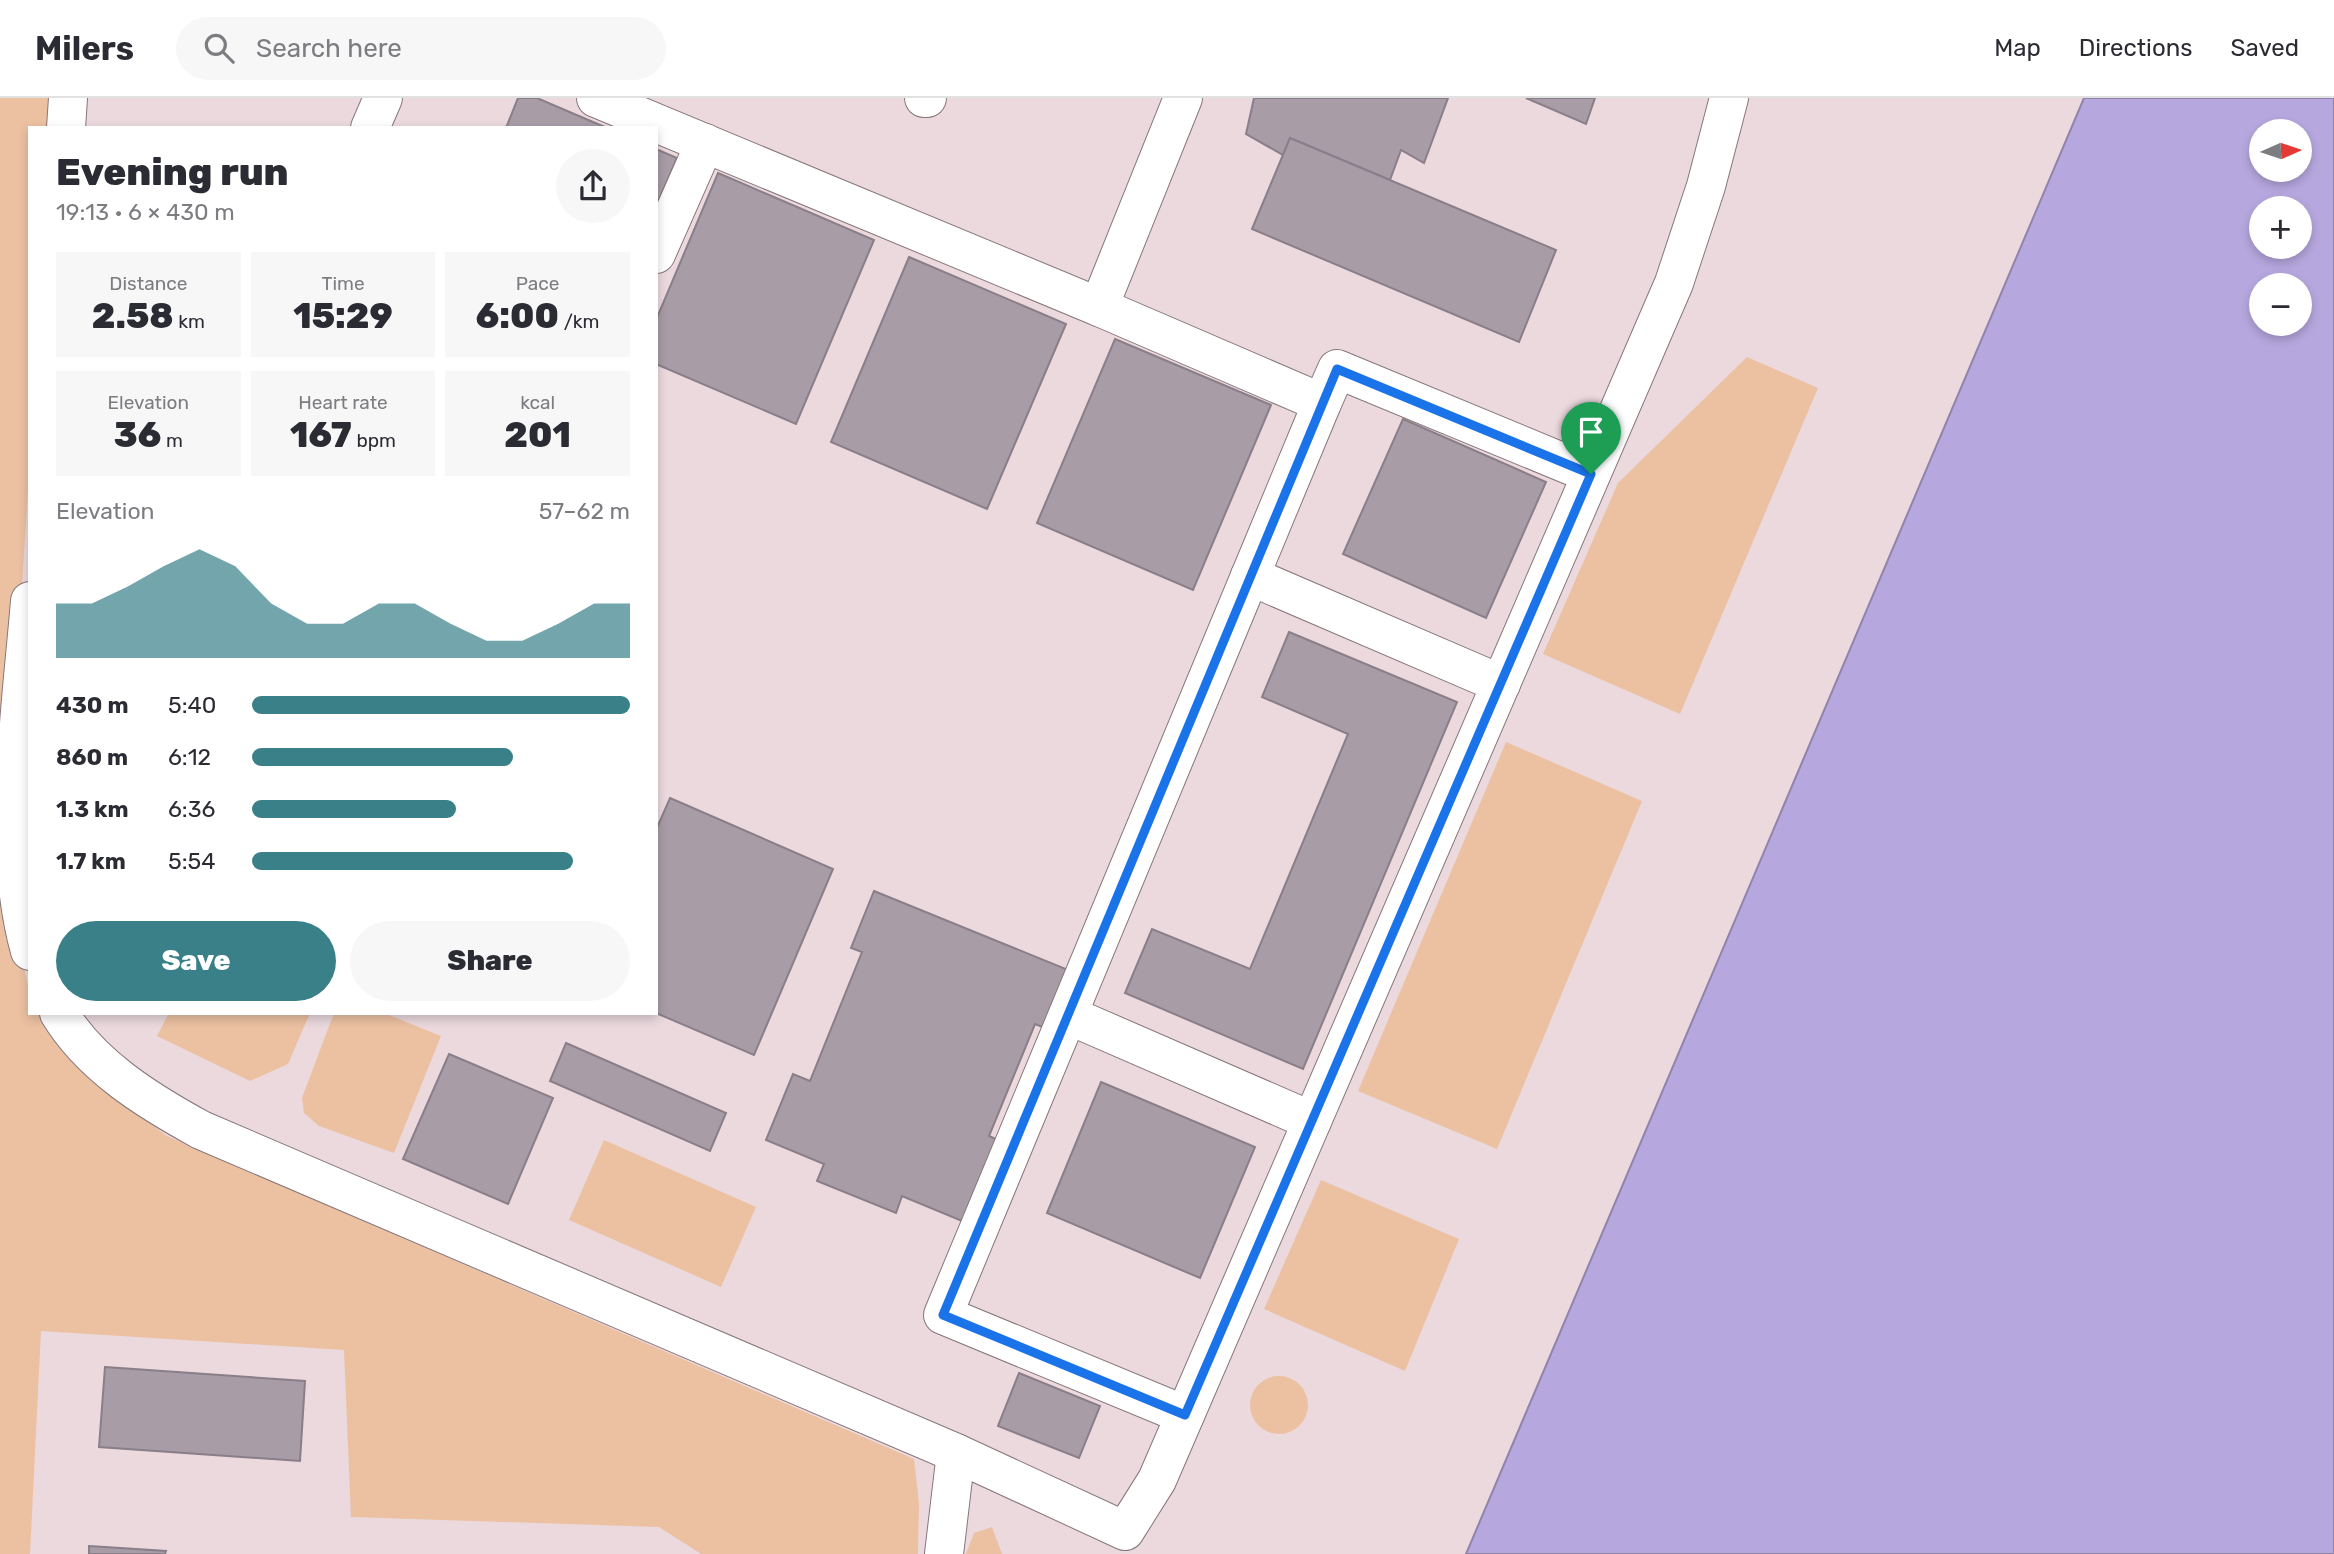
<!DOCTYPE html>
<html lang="en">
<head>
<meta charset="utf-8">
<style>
	:root { --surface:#fff; --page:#f7f7f7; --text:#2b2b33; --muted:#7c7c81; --line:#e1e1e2; --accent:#398089 }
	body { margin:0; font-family:Rubik,sans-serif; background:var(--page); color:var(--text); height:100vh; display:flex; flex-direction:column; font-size:26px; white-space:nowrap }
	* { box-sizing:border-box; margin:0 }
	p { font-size:23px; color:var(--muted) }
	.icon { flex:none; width:38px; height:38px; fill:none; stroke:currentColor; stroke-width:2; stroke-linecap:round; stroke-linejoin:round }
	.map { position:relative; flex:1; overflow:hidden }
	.panel { position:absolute; left:28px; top:28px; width:630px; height:889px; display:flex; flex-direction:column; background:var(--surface); border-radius:0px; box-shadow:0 4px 10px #0003 }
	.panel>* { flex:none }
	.needle { width:46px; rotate:87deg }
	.tools { position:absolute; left:2249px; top:21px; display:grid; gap:14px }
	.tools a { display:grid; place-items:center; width:63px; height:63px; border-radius:50%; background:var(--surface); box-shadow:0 4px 10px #0003; font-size:35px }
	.pin { position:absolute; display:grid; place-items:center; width:60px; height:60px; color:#fff; margin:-72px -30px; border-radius:50% 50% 50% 0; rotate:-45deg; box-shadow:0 0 7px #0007 }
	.pin .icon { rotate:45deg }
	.round { display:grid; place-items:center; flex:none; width:74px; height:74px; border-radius:37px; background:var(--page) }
	.head { display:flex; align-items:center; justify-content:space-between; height:119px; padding:0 28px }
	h1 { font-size:38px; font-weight:800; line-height:52px }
	.stats { display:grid; grid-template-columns:repeat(3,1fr); gap:10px; height:119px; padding:7px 28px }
	.stats div { display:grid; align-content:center; border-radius:0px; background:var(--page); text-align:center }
	.stats b { font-size:35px; font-weight:800 }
	.stats small { font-size:19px; font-weight:400 }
	.stats p { font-size:19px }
	.chart { height:196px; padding:14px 28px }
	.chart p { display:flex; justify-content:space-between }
	.chart svg { width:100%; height:126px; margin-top:7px; fill:var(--accent); opacity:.7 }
	.cta { display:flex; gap:14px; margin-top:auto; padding:14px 28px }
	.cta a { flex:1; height:80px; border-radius:42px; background:var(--accent); color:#fff; font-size:28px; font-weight:800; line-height:80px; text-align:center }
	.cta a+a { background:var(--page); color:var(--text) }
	ul { padding:0 28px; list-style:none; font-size:23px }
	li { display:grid; grid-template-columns:112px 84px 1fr; align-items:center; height:52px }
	li i { height:18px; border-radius:9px; background:var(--accent) }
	header { display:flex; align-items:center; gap:42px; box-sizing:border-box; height:98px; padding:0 35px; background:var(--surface); border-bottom:2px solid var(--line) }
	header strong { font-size:33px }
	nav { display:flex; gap:38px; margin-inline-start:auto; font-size:24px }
	.search { width:490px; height:63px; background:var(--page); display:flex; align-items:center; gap:18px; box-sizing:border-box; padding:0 24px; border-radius:38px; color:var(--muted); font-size:26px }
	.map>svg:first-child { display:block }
</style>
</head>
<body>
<header>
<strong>Milers</strong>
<div class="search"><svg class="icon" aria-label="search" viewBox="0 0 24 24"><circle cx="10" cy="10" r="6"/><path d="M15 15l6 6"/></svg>Search here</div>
<nav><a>Map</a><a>Directions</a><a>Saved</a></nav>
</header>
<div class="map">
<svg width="2334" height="1456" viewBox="0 0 2334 1456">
	<rect width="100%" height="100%" fill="#ebd9de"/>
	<g fill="#ecc1a2">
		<polygon points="0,0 53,0 51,30 30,30 30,358 4,783 30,896 30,915 40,915 85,977 167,1038 914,1361 919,1405 918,1456 701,1456 659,1429 351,1419 344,1252 41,1233 30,1456 0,1456"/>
		<polygon points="1747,259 1818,290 1680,616 1543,556 1618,385"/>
		<polygon points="1506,644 1642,703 1497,1051 1358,993"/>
		<polygon points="169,915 310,915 288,966 250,983 157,938"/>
		<polygon points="334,915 384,915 441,938 394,1055 319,1028 304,1015 302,1000"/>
		<polygon points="604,1042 756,1109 721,1189 569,1122"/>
		<polygon points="1321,1082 1459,1141 1405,1273 1264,1211"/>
		<circle cx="1279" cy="1307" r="29"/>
		<polygon points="992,1429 1002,1456 966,1456 974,1435"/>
	</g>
	<path fill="#b6a7de" stroke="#9084ab" stroke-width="2" fill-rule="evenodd" d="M2084,0H2334V1456H1466ZM2261,33H2300V72H2261ZM2261,110H2300V149H2261ZM2261,187H2300V226H2261Z"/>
	<g fill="#a89ca7" stroke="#8a7e89" stroke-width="2">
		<polygon points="518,0 537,0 607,30 506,30"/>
		<polygon points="1254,0 1448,0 1424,65 1401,52 1390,82 1290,40 1283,57 1246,36"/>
		<polygon points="1526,0 1595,0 1586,26"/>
		<polygon points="1290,40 1556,152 1519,244 1252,131"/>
		<polygon points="656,51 677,60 656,109"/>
		<polygon points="718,75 874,142 796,326 656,266 656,222"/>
		<polygon points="909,159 1066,226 987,411 831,344"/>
		<polygon points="1115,241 1271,307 1193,492 1037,425"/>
		<polygon points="1403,321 1546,384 1486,520 1343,456"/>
		<polygon points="1289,534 1457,604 1303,971 1125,895 1152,831 1250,871 1348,636 1262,599"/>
		<polygon points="670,700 833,771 754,957 656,915 656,732"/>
		<polygon points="874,793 1078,876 1055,934 1035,926 989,1038 1007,1046 974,1128 902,1098 896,1115 817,1083 824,1066 766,1042 793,976 810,983 862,854 851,850"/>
		<polygon points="566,945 726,1015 710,1053 550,983"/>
		<polygon points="449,956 553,1000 508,1106 403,1061"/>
		<polygon points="1101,984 1255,1049 1200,1180 1047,1115"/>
		<polygon points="105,1269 305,1283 300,1363 99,1349"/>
		<polygon points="1019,1275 1100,1308 1079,1360 998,1328"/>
		<polygon points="89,1448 166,1453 165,1456 89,1456"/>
	</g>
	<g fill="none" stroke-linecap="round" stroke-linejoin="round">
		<defs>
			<g id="minor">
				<polyline points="596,0 1099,209"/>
				<polyline points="924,0 927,0"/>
				<polyline points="1183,0 1099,209 1322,305 1337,271 1591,376"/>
				<polyline points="66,30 68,0"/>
				<polyline points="370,30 383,0"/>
				<polyline points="656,156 705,45"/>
				<polyline points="1250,478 1501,586"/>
				<path d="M30,503C21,614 0,746 30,853"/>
				<path d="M59,915C91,968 148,1003 201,1032L956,1355L1125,1433L1157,1382L1674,185L1706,88L1729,0"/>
				<polyline points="1068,917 1312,1023"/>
				<polyline points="1185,1317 943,1217 1322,305"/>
				<polyline points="944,1456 956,1355"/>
			</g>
		</defs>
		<use href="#minor" stroke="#86767a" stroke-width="40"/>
		<use href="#minor" stroke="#fff" stroke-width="38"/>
	</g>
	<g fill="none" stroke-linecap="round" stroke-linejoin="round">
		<defs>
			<polygon id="route" points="1337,271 1591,376 1185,1317 943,1217"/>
		</defs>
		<use href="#route" stroke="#fff" stroke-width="14"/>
		<use href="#route" stroke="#1a73e8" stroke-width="9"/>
	</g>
</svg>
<div class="tools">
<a><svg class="needle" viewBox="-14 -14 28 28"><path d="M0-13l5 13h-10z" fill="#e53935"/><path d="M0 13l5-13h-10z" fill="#7c7c81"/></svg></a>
<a>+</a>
<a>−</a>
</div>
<div class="pin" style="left:1591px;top:376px;background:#1e9e55"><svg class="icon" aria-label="arrive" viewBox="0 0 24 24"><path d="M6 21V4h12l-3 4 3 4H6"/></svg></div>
<section class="panel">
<div class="head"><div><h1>Evening run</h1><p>19:13 · 6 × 430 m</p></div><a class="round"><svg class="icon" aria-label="share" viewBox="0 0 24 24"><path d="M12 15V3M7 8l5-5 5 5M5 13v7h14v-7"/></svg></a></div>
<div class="stats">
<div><p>Distance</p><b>2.58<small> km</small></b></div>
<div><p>Time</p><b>15:29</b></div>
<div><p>Pace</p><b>6:00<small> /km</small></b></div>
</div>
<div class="stats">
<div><p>Elevation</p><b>36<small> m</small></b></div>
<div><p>Heart rate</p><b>167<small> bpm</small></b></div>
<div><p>kcal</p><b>201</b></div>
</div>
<div class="chart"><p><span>Elevation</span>57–62 m</p>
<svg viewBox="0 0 160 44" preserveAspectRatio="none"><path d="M0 44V25L10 25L20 19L30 12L40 6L50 12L60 25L70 32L80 32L90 25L100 25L110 32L120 38L130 38L140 32L150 25L160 25V44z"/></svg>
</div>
<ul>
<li><b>430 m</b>5:40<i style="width:100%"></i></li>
<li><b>860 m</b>6:12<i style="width:69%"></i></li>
<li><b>1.3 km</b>6:36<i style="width:54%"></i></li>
<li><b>1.7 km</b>5:54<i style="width:85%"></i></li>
</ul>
<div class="cta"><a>Save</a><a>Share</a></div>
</section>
</div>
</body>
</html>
